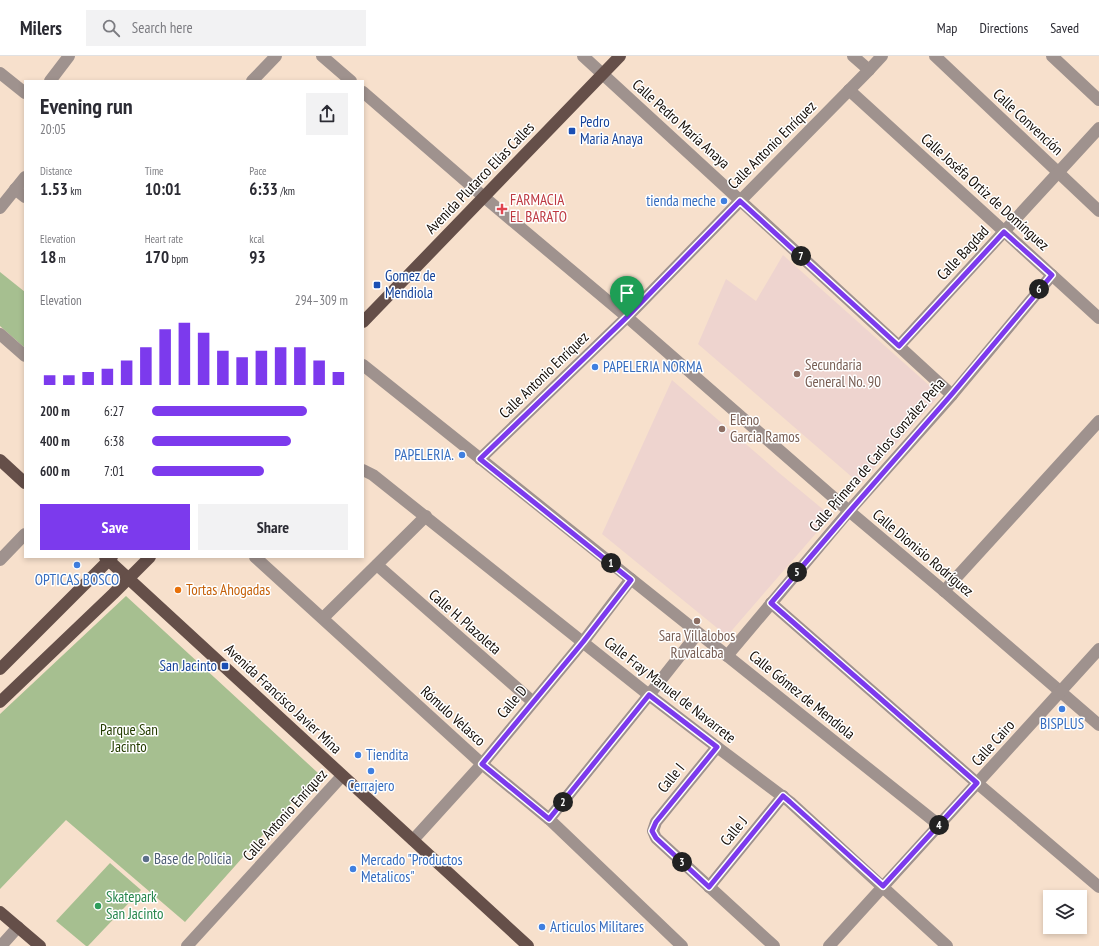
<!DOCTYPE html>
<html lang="en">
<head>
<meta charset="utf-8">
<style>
	:root { --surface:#fff; --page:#f2f2f3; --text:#2b2b33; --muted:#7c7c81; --line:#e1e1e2; --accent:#7c3aed }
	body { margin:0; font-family:"PT Sans Narrow",sans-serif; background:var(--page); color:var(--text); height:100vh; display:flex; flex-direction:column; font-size:15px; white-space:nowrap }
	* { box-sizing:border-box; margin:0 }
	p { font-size:13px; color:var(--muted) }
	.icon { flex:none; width:22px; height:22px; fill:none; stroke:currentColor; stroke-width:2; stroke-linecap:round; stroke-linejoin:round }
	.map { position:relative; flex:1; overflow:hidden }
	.sheet { position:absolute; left:24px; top:24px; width:340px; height:478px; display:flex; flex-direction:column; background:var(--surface); border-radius:0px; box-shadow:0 2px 6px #0003 }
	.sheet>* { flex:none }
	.controls { position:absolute; left:1043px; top:834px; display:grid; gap:8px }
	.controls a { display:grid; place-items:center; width:44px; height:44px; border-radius:0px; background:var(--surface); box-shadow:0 2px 6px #0003; font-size:20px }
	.pin { position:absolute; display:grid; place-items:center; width:34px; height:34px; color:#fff; margin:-41px -17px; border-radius:50% 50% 50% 0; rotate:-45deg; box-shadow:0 0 4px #0007 }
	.pin .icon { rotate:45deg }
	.km { position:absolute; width:20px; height:20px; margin:-10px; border-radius:50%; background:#222; color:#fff; font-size:11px; line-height:20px; text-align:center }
	.round { display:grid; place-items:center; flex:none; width:42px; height:42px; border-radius:0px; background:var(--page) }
	.summary { display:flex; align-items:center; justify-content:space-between; height:68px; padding:0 16px }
	h1 { font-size:22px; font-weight:700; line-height:30px }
	.stats { display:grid; grid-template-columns:repeat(3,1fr); gap:6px; height:68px; padding:4px 16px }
	.stats div { display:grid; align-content:center }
	.stats b { font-size:17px; font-weight:700 }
	.stats small { font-size:11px; font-weight:400 }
	.stats p { font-size:11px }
	.chart { height:112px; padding:8px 16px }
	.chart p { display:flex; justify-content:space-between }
	.chart svg { width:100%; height:72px; margin-top:4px; stroke:var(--accent); stroke-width:6 }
	.primary-button { display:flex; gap:8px; margin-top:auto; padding:8px 16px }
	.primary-button a { flex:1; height:46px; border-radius:0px; background:var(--accent); color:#fff; font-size:16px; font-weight:700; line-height:46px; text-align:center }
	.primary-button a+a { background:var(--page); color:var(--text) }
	ul { padding:0 16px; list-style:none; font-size:13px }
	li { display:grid; grid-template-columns:64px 48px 1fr; align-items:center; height:30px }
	li i { height:10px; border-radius:5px; background:var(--accent) }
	header { display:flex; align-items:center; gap:24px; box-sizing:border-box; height:56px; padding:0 20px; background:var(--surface); border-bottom:1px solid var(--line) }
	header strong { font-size:19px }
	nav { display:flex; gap:22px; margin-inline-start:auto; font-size:14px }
	.search { width:280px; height:36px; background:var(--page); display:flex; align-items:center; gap:10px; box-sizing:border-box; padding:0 14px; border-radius:0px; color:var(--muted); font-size:15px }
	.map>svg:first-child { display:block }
</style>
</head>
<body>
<header>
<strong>Milers</strong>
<div class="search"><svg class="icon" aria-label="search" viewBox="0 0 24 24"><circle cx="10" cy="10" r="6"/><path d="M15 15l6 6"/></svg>Search here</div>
<nav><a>Map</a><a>Directions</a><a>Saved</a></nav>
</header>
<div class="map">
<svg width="1099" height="890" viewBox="0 0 1099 890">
	<rect width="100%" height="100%" fill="#f7e0cc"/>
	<g fill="#eed4cf">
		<polygon points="783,199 940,339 860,428 698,288 726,223 756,245"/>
		<polygon points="672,324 778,416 831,460 727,580 602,478"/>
	</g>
	<g fill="#a6bf90">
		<polygon points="0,216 25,236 25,292 0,270"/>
		<polygon points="126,540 318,717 185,866 66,764 0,833 0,658"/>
		<polygon points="110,807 141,834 88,890 86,890 56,865"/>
	</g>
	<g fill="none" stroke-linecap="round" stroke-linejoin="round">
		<g stroke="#9f928e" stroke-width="12">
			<polyline points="322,0 351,25"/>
			<polyline points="583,0 952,339"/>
			<polyline points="853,0 869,14"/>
			<polyline points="935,0 1099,155"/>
			<polyline points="1052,0 1099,44"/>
			<polyline points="0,17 25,37"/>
			<polyline points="50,25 69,0"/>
			<polyline points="252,25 276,0"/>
			<polyline points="849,34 1099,262"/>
			<polyline points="363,36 484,141 627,261 849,455 944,535 1099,669"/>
			<polyline points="15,133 25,141"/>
			<polyline points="0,152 25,121"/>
			<polyline points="0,278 25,300"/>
			<polyline points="899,290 1099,72"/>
			<polyline points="363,309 939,769"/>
			<polyline points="480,403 627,261 740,145 869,14 882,0"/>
			<polyline points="363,414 373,419 649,639 717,691 790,746 947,890"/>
			<polyline points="255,501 482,708 549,763 682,890"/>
			<polyline points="0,504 25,478"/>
			<polyline points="377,509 533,646"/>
			<polyline points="944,535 1099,365"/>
			<polyline points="771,547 977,727 1099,831"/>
			<polyline points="323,562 426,460"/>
			<polyline points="727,600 849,455 952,339 1052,219"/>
			<polyline points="717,691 656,766 653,775 656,782 774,890"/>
			<polyline points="549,763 649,639 698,577"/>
			<polyline points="413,784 482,708 583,586 631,523"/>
			<polyline points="709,831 783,740"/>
			<polyline points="1,890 18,871"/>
			<polyline points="187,890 342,720"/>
			<polyline points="829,890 1099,593"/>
		</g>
		<g stroke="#654f49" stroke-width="12">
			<polyline points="363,266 620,0"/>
			<polyline points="0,404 25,427"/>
			<polyline points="105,501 528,890"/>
			<polyline points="0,613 112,501"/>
			<polyline points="0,646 113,538 150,501"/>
			<polyline points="0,856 40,890"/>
		</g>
	</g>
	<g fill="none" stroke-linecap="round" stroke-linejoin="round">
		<defs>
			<polygon id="route" points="740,145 899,290 1004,176 1052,219 952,338 849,456 771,547 977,727 883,830 790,746 783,740 709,831 656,782 652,775 656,766 717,691 649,639 549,763 482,708 583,586 631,524 480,403 627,261"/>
		</defs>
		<use href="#route" stroke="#fff" stroke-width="8"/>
		<use href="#route" stroke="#7c3aed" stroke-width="5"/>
	</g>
	<g fill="#1a4fb4" stroke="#fff" stroke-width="1.5">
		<rect x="568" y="71" width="8" height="8" rx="2"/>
		<rect x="373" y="225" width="8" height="8" rx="2"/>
		<rect x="221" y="606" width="8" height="8" rx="2"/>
	</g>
	<g fill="#3f7fe0" stroke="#fff" stroke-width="1.5">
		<circle cx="724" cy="145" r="4"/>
		<circle cx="595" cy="311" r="4"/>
		<circle cx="462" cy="399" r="4"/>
		<circle cx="77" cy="509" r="4"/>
		<circle cx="1062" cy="653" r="4"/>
		<circle cx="358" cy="699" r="4"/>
		<circle cx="371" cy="715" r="4"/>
		<circle cx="353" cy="813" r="4"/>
		<circle cx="542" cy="871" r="4"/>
	</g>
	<path fill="#e0444e" stroke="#fff" stroke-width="1.5" d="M500 147h4v4h4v4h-4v4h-4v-4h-4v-4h4z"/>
	<g fill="#8d6e63" stroke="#fff" stroke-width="1.5">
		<circle cx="797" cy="318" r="4"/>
		<circle cx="722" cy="373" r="4"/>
		<circle cx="697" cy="565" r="4"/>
	</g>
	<circle fill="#e8710a" stroke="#fff" stroke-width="1.5" cx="178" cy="534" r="4"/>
	<circle fill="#5c6f8a" stroke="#fff" stroke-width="1.5" cx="146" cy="803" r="4"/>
	<circle fill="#2e9e5b" stroke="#fff" stroke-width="1.5" cx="98" cy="850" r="4"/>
	<g text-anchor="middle" stroke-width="3" stroke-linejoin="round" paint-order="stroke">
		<g font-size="15" fill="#164399" stroke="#fff" text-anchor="start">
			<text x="580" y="71">Pedro<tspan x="580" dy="17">Maria Anaya</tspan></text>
			<text x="385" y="225">Gomez de<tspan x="385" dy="17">Mendiola</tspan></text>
			<text x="217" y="615" text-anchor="end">San Jacinto</text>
		</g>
		<g font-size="15" fill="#130c06" stroke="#fff">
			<text transform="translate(1028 66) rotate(43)" y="5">Calle Convención</text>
			<text transform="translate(681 68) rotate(42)" y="5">Calle Pedro María Anaya</text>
			<text transform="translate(772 89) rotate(-45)" y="5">Calle Antonio Enríquez</text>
			<text transform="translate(480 122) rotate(-46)" y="5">Avenida Plutarco Elías Calles</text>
			<text transform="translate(985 136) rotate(42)" y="5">Calle Joséfa Ortiz de Domínguez</text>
			<text transform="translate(963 197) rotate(-47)" y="5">Calle Bagdad</text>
			<text transform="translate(544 319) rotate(-44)" y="5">Calle Antonio Enríquez</text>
			<text transform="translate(877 399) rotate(-49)" y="5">Calle Primera de Carlos González Peña</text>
			<text transform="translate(923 497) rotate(40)" y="5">Calle Dionisio Rodríguez</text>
			<text transform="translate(465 566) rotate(41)" y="5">Calle H. Plazoleta</text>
			<text transform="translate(670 634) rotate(38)" y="5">Calle Fray Manuel de Navarrete</text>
			<text transform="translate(802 639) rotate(39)" y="5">Calle Gómez de Mendiola</text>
			<text transform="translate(283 643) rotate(43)" y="5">Avenida Francisco Javier Mina</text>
			<text transform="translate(512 646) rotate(-50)" y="5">Calle D</text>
			<text transform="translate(453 660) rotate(42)" y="5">Rómulo Velasco</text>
			<text transform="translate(993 687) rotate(-48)" y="5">Calle Cairo</text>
			<text transform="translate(671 722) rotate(-51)" y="5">Calle I</text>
			<text transform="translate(285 759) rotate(-48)" y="5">Calle Antonio Enríquez</text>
			<text transform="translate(734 775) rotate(-51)" y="5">Calle J</text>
		</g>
		<g font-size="15" fill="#be3a42" stroke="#fff" text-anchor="start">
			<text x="510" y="149">FARMACIA<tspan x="510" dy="17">EL BARATO</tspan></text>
		</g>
		<g font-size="15" fill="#366cbe" stroke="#fff" text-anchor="start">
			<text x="716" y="150" text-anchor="end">tienda meche</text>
			<text x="603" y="316">PAPELERIA NORMA</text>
			<text x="454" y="404" text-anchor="end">PAPELERIA.</text>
			<text x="77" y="529" text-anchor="middle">OPTICAS BOSCO</text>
			<text x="1062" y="673" text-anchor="middle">BISPLUS</text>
			<text x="366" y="704">Tiendita</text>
			<text x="371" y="735" text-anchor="middle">Cerrajero</text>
			<text x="361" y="809">Mercado "Productos<tspan x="361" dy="17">Metalicos"</tspan></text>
			<text x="550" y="876">Articulos Militares</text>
		</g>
		<g font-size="15" fill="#785e54" stroke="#fff" text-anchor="start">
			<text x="805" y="314">Secundaria<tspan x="805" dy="17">General No. 90</tspan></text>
			<text x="730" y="369">Eleno<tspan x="730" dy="17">Garcia Ramos</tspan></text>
			<text x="697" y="585" text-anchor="middle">Sara Villalobos<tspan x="697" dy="17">Ruvalcaba</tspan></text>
		</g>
		<g font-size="15" fill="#c56008" stroke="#fff" text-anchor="start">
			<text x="186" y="539">Tortas Ahogadas</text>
		</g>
		<g font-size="15" fill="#243c00" stroke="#fff">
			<text x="129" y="679">Parque San<tspan x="129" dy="17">Jacinto</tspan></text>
		</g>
		<g font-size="15" fill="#4e5e75" stroke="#fff" text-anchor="start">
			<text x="154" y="808">Base de Policia</text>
		</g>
		<g font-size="15" fill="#27864d" stroke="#fff" text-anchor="start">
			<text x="106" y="846">Skatepark<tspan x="106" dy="17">San Jacinto</tspan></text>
		</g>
	</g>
</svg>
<div class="controls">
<a><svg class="icon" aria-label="layers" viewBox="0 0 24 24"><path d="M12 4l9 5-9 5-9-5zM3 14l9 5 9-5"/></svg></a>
</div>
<div class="pin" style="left:627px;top:261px;background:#1e9e55"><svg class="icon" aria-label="arrive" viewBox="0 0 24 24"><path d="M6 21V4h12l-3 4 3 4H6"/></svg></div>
<b class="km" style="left:611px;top:507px">1</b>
<b class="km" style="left:563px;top:746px">2</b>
<b class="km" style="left:682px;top:806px">3</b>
<b class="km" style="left:939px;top:769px">4</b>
<b class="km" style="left:797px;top:516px">5</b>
<b class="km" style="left:1039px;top:233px">6</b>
<b class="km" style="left:801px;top:200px">7</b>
<section class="sheet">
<div class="summary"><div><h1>Evening run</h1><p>20:05</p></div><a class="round"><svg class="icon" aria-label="share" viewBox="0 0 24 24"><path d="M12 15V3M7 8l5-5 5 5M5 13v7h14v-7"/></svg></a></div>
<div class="stats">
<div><p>Distance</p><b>1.53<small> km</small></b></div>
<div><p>Time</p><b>10:01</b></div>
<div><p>Pace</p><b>6:33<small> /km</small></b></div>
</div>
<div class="stats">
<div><p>Elevation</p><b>18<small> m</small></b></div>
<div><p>Heart rate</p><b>170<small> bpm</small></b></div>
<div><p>kcal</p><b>93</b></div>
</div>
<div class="chart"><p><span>Elevation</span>294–309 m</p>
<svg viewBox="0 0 160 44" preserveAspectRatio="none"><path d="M5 44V38M15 44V38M25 44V36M35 44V34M45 44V29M55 44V21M65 44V10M75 44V6M85 44V12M95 44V23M105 44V27M115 44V23M125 44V21M135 44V21M145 44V29M155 44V36"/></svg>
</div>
<ul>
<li><b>200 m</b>6:27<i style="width:79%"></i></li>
<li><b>400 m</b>6:38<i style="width:71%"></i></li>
<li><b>600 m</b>7:01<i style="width:57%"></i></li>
</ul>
<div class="primary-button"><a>Save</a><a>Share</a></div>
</section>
</div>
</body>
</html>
